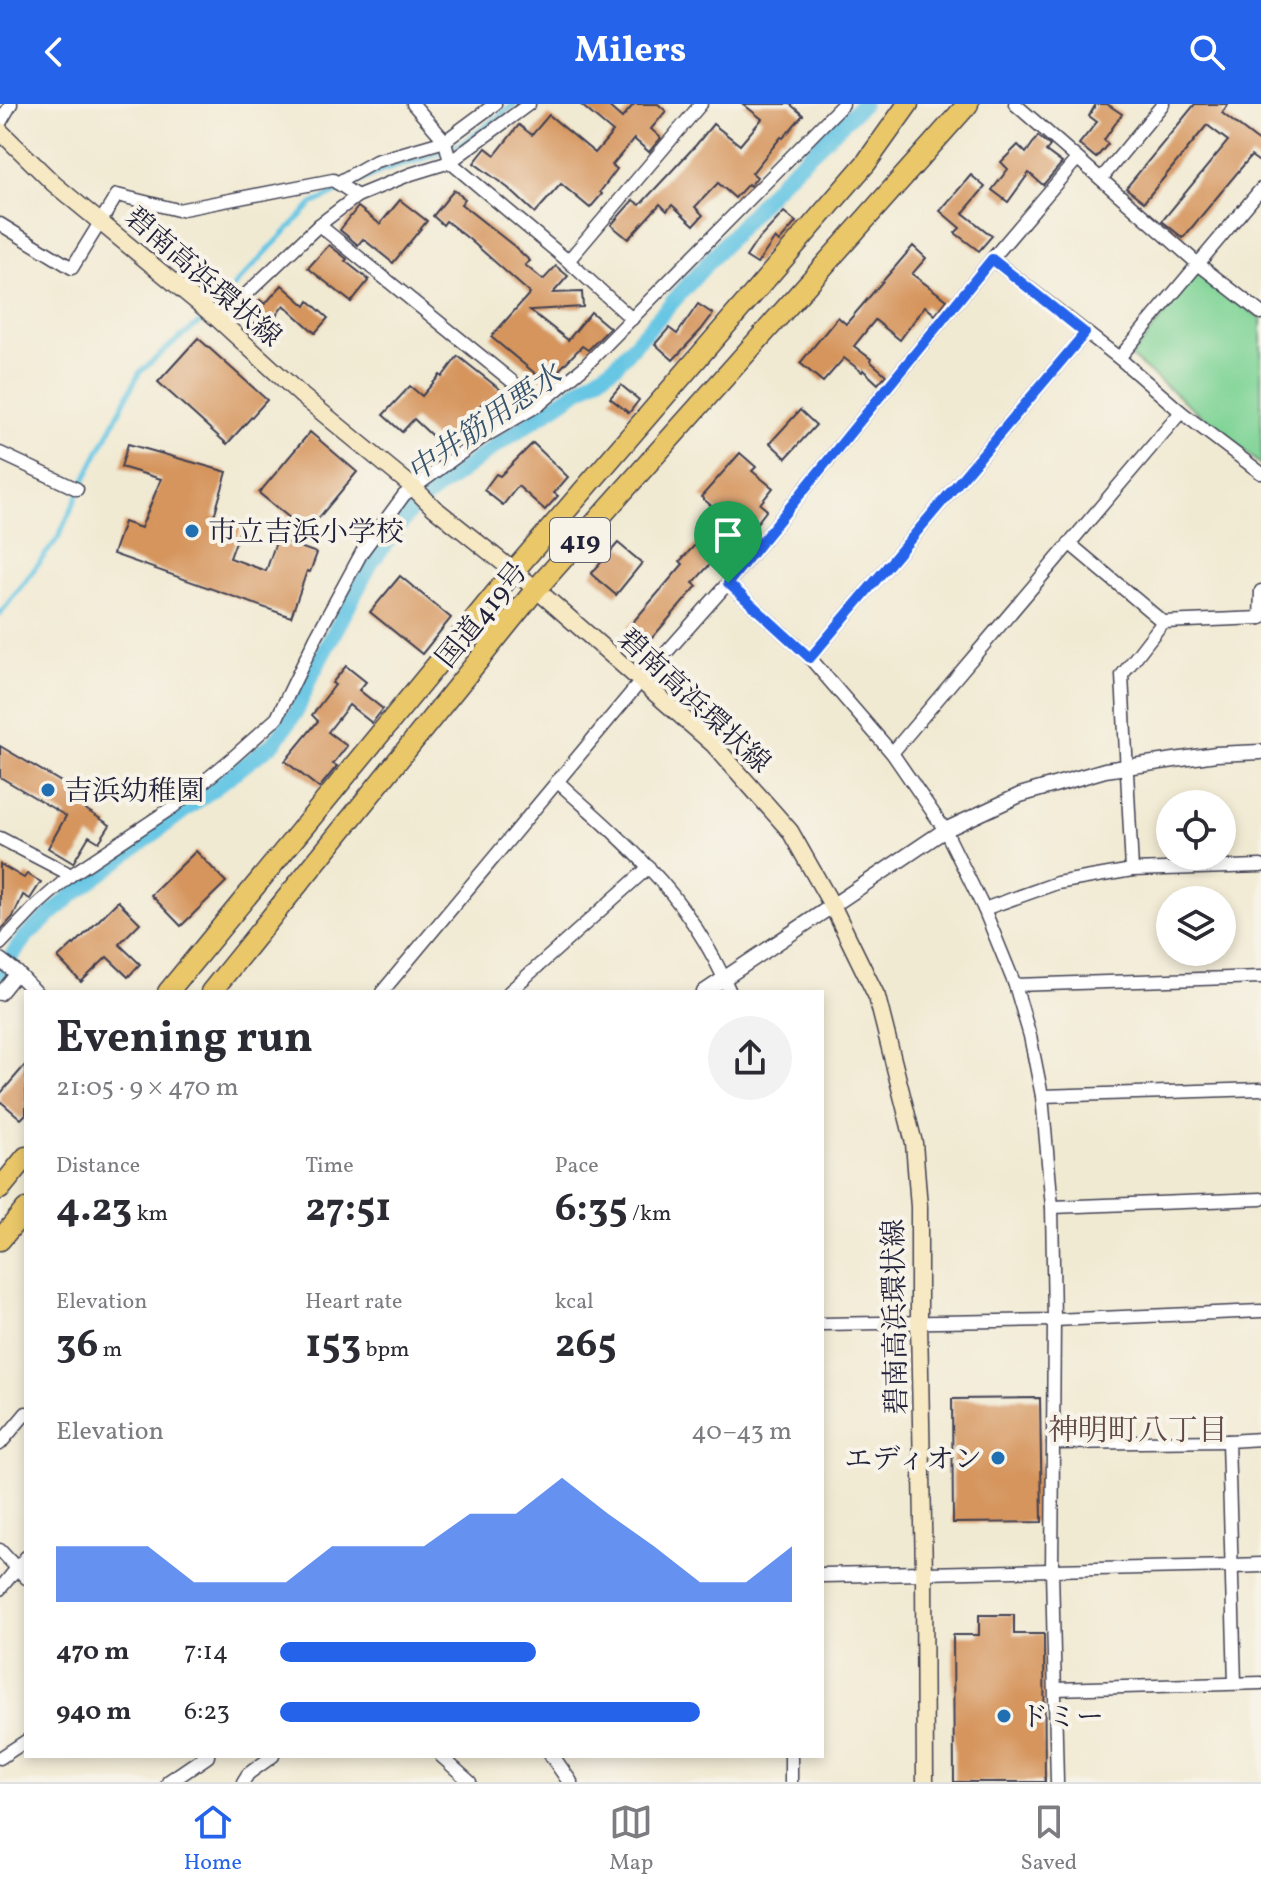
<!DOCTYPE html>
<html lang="en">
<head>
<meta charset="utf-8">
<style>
	:root { --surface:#fff; --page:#f2f2f3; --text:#2b2b33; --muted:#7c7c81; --line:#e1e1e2; --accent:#2563eb }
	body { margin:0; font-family:Vollkorn,"Noto Serif JP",serif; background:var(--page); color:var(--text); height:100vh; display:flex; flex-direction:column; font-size:30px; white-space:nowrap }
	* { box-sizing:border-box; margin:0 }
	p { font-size:26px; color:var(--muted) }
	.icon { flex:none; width:44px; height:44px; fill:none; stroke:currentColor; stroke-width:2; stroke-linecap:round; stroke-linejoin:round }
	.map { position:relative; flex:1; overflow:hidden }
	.drawer { position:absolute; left:24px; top:886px; width:800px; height:768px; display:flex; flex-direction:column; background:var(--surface); border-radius:0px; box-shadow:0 4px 12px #0003 }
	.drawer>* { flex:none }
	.controls { position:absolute; left:1156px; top:686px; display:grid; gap:16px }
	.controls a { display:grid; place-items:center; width:80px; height:80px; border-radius:50%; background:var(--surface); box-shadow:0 4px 12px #0003; font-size:40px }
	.pin { position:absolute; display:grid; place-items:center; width:68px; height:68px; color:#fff; margin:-82px -34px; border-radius:50% 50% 50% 0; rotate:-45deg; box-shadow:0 0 8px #0007 }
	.pin .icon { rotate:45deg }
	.round { display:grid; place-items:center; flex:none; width:84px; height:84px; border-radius:42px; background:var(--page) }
	.head { display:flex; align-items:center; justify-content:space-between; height:136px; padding:0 32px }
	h1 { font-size:44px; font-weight:700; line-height:60px }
	.figures { display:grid; grid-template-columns:repeat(3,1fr); gap:12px; height:136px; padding:8px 32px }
	.figures div { display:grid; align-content:center }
	.figures b { font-size:40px; font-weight:700 }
	.figures small { font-size:22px; font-weight:400 }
	.figures p { font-size:22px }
	.chart { height:224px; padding:16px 32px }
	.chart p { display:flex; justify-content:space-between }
	.chart svg { width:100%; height:144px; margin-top:8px; fill:var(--accent); opacity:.7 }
	ul { padding:0 32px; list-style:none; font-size:26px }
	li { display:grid; grid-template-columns:128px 96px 1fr; align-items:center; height:60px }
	li i { height:20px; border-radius:10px; background:var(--accent) }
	header { display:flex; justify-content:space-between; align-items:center; height:104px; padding:0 32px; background:var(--accent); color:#fff; font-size:36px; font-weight:700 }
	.tabs { display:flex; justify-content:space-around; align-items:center; height:112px; border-top:2px solid var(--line); background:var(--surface); font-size:22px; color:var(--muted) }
	.tabs a { display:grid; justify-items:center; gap:4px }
	.tabs .on { color:var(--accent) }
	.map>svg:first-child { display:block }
</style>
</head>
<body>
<header><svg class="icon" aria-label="back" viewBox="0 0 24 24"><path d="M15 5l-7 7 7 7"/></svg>Milers<svg class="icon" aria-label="search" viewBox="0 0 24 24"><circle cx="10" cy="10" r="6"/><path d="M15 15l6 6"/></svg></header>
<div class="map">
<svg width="1261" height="1678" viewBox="0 0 1261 1678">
	<rect width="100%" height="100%" fill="#f7f3e8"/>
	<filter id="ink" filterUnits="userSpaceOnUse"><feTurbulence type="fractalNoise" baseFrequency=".0125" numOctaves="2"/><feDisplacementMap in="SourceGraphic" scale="16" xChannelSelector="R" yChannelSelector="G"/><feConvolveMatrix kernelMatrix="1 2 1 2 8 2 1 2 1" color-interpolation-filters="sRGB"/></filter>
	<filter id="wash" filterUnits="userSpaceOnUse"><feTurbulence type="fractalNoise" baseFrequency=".006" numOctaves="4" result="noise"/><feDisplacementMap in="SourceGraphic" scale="32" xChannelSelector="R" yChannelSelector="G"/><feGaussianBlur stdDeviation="1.8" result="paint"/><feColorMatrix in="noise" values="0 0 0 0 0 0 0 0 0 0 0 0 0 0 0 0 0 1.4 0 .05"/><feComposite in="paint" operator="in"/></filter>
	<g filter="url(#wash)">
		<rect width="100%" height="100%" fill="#f1ead3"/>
		<polygon fill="#80d497" stroke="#517b69" stroke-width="2" points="1198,167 1261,215 1261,361 1131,253"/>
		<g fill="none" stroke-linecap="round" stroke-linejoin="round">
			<polyline stroke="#66c6e4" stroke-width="5" points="0,510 58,434 86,373 139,269 172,240 198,220 312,100 382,67 433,52 464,38 515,0"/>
			<polyline stroke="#66c6e4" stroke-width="16" points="0,869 25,833 75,789 275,638 297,606 308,578 371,459 414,402 501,338 616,261 781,77 863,0"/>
		</g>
		<g id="blocks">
			<g fill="#d6955d">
				<polygon points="580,0 606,0 622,14 634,0 658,0 666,7 651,25 661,34 649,48 634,35 612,61 617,65 600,88 602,90 590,104 561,80 535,109 508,84 474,59 486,44 495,51 519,21 532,31 549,11 595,49 613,28"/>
				<polygon points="743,0 790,0 803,11 783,34 781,33 752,69 757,73 750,82 748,80 735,94 718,79 695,103 703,111 694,121 672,101 667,107 660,100 628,135 611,121 633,96 640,101 696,41 713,20 740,41 762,15"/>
				<polygon points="1096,0 1107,0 1122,10 1104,36 1108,40 1096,54 1079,40 1097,18 1089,12"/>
				<polygon points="1195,0 1228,0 1222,9 1261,39 1261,59 1251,52 1183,134 1162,117 1228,37 1207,21 1144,98 1126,84"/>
				<polygon points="1038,32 1050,42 1046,47 1062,59 1043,81 1029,69 1008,98 992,86 1008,65 1001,58 1018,41 1026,49"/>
				<polygon points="971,71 985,83 963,109 992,132 979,147 955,129 960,124 940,107"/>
				<polygon points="454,86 465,95 461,100 514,142 530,157 525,161 543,176 556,162 568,172 553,189 582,188 583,203 530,206 568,236 591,208 610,224 588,246 582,242 559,266 563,269 549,281 491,233 530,189 469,135 446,117 443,121 433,112"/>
				<polygon points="400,96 427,117 393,159 363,135 358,141 340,126 358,103 380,120"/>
				<polygon points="784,108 796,118 779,138 775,134 757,160 746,153 756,138"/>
				<polygon points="329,141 347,155 345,157 369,176 351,198 308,164"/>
				<polygon points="913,142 926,154 912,170 947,196 935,211 925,202 900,236 875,216 854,242 871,255 870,257 886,271 878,280 863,266 862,268 844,254 823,278 800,259 838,213 846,220"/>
				<polygon points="282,181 306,202 309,197 328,214 315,229 284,201 264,227 246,212 260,196 265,200"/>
				<polygon points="698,200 713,210 701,226 673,256 655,240 669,224 677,230"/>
				<polygon points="198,234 267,296 227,340 158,278"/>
				<polygon points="458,252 507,291 494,307 483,298 461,326 463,328 446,345 414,315 402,328 383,311 410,282 422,292 440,271 442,273"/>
				<polygon points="621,281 639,296 629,309 610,294"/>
				<polygon points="800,306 816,321 786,354 770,339"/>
				<polygon points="310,328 357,368 307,428 259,389"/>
				<polygon points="533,339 568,373 554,389 558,392 545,406 518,382 503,401 484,386 496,370 500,372"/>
				<polygon points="128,340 227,368 214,412 242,421 230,454 266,467 277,435 317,449 310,468 307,467 291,513 113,450 124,418 141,424 161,375 121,363"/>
				<polygon points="740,349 756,363 752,367 773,384 760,400 767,406 742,438 715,416 721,410 701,393"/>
				<polygon points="618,439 642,459 616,491 591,470"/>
				<polygon points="696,440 714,456 693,479 697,482 646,541 627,525 683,460 680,457"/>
				<polygon points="400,472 451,514 422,550 370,508"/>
				<polygon points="346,562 366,578 359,586 383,605 372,619 349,601 328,628 347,642 333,660 337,662 319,684 285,657 318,617 312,611 335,581 332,579"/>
				<polygon points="0,642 85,692 79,701 110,721 99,738 89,732 73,759 48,744 66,712 0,673"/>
				<polygon points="196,747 226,778 181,822 151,791"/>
				<polygon points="0,760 24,774 27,770 41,778 30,795 23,791 13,813 0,827"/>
				<polygon points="118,797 140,819 119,840 140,860 128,873 107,853 81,878 58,854 73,840 74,841"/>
				<polygon points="26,960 26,1010 21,1015 0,997 0,990"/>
				<polygon points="1040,1294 1042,1418 953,1419 952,1295"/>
				<polygon points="979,1511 1014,1511 1014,1530 1044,1530 1045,1678 954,1678 953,1531 979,1531"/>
			</g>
		</g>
	</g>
	<g filter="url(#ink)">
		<use href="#blocks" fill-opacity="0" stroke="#414052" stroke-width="2"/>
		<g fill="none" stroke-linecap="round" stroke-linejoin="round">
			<defs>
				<g id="minor">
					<polyline points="413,0 445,37 450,58 568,157 701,0"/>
					<polyline points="1015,0 1197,159 1261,209"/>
					<polyline points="0,19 11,0"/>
					<polyline points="1101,75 1163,0"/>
					<polyline points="337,79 376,57 445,37 495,0"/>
					<polyline points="0,120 72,164 117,91 178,106 333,76 357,92"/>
					<polyline points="319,121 540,300"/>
					<polyline points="992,155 1119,254 1181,308 1261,369"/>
					<polyline points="568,157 632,215"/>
					<polyline points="219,216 319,121 357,92 411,70 450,58 529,0"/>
					<polyline points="1119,254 1261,85"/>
					<polyline points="0,349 77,385"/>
					<polyline points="1069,439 1163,518"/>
					<polyline points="728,479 810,554 892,649 945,726 984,805 1015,881 1030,932 1042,992 1052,1103 1054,1216 1052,1466 1057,1678"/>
					<polyline points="1260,514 1261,487"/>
					<polyline points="810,554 1085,229"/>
					<polyline points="892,649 1181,308"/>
					<path d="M557,677C587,705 620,732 648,763C682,798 711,843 730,888"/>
					<polyline points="0,734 71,771"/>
					<polyline points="1132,766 1122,571 1163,518 1261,514"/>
					<polyline points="984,805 1057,779 1132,766 1261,762"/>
					<polyline points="0,840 37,801 71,771 173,703 230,656 277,614 316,533 362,448 404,391 482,334 540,300 584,263 843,0"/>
					<polyline points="1015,881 1261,873"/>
					<polyline points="382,888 641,577 728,479 992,155 1077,55"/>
					<polyline points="509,888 649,763"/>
					<polyline points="0,890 17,869"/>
					<polyline points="1042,992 1261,985"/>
					<polyline points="1052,1103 1261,1095"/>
					<polyline points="822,1220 1054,1216 1261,1207"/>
					<polyline points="1053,1339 1228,1337"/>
					<polyline points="0,1340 26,1309"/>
					<polyline points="0,1446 26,1474"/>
					<polyline points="924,1469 1233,1462"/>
					<polyline points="0,1485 26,1453"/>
					<polyline points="1235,1579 1228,1337 1261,1335"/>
					<polyline points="1055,1585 1261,1579"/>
					<polyline points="441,1652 470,1678"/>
					<polyline points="791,1652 791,1678"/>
					<polyline points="0,1654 26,1637"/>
					<polyline points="243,1678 248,1670 273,1652"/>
				</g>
				<g id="tertiary">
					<polyline points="0,856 17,869 35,888"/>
					<polyline points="704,888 945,726 1020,691 1105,666 1216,650 1261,648"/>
					<polyline points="1233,1462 1261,1461"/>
					<polyline points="822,1471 924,1469"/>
					<polyline points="552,1652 570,1678"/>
					<polyline points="169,1678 207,1652"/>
				</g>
				<polyline id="secondary" points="0,27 54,80 219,216 302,292 414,384 433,403 536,485 713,640 790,727 833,803 877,893 914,1039 919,1103 919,1218 924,1469 925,1678"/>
				<g id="trunk">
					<polyline points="168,888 513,468 866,59 908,0"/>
					<polyline points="211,888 536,485 968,0"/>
					<polyline points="0,1085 26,1053"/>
					<polyline points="0,1136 26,1105"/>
				</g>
			</defs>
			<use href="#minor" stroke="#414052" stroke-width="15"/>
			<use href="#tertiary" stroke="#414052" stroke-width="17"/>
			<use href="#secondary" stroke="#414052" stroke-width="19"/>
			<use href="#trunk" stroke="#414052" stroke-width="23"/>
			<use href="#minor" stroke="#fff" stroke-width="12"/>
			<use href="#tertiary" stroke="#fff" stroke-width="14"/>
			<use href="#secondary" stroke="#f7e9c3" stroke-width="16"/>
			<use href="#trunk" stroke="#eac769" stroke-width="20"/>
		</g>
	</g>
	<g fill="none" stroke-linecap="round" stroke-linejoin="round" filter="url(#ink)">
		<defs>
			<polygon id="route" points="992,155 1085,229 810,554 728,479"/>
		</defs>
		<use href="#route" stroke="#fff" stroke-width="16"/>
		<use href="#route" stroke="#2563eb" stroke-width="10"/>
	</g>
	<g fill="#1f6fb2" stroke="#f7f3e8" stroke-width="3">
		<circle cx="192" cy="427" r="8"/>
		<circle cx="48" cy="686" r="8"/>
		<circle cx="998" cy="1354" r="8"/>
		<circle cx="1004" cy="1612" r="8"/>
	</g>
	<g text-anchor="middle" stroke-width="8" stroke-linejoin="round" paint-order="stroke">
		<rect fill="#f7f3e8" stroke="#62616f" stroke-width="2" x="550" y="414" width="60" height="44" rx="6"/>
		<g font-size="26" font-weight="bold" fill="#22223b">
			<text x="580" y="445">419</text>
		</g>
		<g font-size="28" fill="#22223b" stroke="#f7f3e8">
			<text transform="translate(204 172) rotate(41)" y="10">碧南高浜環状線</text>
			<text transform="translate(481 510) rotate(-51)" y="10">国道419号</text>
			<text transform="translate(695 596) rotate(43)" y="10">碧南高浜環状線</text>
			<text transform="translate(894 1213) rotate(-91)" y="10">碧南高浜環状線</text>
		</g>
		<g font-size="28" fill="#22223b" stroke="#f7f3e8" text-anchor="start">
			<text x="208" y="437">市立吉浜小学校</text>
			<text x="64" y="696">吉浜幼稚園</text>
			<text x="982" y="1364" text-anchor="end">エディオン</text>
			<text x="1020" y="1622">ドミー</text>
		</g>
		<g font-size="30" font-style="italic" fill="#36536e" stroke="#f7f3e8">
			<text transform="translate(484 319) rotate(-35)" y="10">中井筋用悪水</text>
		</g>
		<g font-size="30" fill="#614a47" stroke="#f7f3e8">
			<text x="1138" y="1336">神明町八丁目</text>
		</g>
	</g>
</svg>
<div class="controls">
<a><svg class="icon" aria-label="locate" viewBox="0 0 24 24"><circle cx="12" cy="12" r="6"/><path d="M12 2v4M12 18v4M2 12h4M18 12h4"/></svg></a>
<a><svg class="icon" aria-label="layers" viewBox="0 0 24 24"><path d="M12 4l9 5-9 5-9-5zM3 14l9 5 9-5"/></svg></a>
</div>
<div class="pin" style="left:728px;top:479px;background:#1e9e55"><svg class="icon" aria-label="arrive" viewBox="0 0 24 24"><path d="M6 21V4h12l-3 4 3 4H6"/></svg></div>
<section class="drawer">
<div class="head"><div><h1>Evening run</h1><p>21:05 · 9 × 470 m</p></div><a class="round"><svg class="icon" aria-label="share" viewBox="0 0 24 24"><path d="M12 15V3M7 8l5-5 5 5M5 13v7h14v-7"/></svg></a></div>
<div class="figures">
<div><p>Distance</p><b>4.23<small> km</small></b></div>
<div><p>Time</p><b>27:51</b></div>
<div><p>Pace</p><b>6:35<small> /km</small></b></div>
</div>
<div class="figures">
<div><p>Elevation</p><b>36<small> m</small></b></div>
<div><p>Heart rate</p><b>153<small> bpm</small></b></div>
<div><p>kcal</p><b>265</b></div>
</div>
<div class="chart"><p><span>Elevation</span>40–43 m</p>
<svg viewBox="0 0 160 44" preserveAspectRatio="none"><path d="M0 44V27L10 27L20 27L30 38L40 38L50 38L60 27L70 27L80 27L90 17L100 17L110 6L120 17L130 27L140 38L150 38L160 27V44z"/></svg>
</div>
<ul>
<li><b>470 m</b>7:14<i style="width:50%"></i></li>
<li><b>940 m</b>6:23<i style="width:82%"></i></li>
</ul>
</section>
</div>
<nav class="tabs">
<a class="on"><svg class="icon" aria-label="home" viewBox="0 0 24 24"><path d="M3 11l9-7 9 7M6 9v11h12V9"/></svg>Home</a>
<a><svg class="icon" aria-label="map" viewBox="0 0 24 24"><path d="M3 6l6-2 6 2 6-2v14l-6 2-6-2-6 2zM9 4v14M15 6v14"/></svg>Map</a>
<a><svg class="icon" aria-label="saved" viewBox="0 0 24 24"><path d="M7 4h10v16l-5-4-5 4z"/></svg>Saved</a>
</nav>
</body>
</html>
